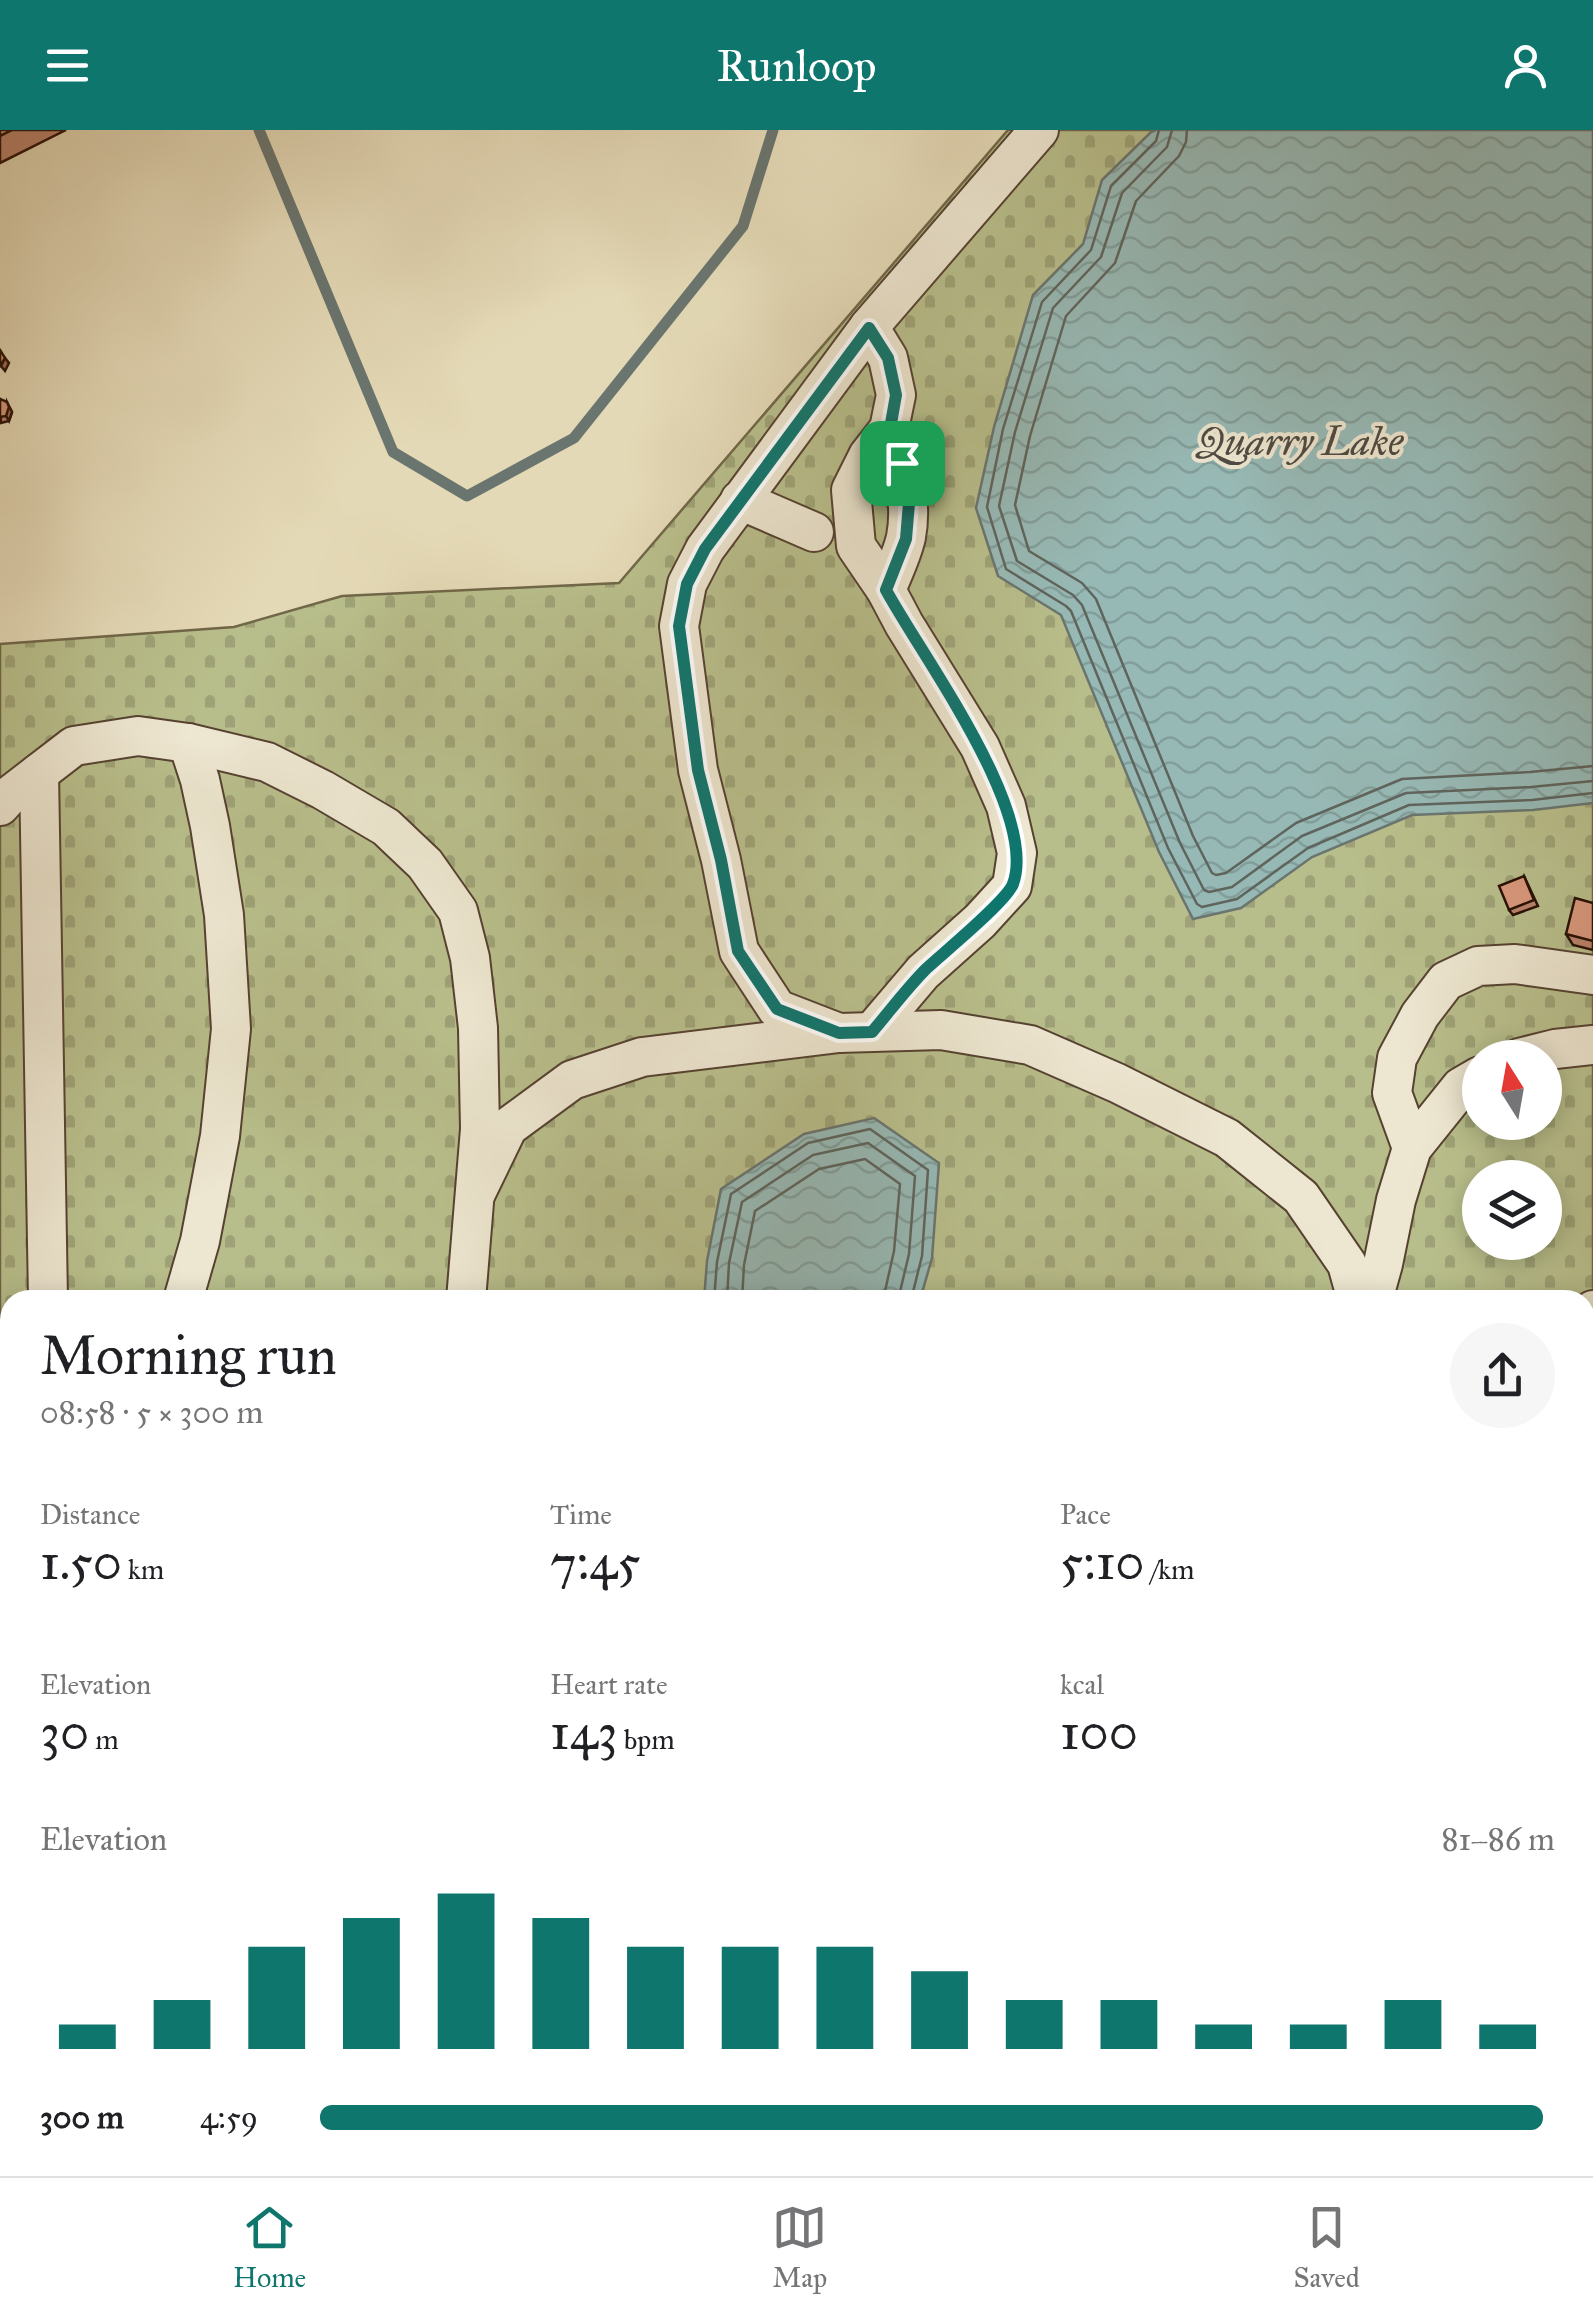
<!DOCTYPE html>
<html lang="en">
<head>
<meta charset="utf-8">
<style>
	:root { --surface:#fff; --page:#f6f6f6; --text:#202124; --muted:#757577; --line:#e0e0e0; --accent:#0f766e }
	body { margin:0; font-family:"IM FELL Great Primer",serif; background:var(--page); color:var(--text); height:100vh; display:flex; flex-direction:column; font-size:38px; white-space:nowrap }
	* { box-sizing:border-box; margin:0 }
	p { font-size:32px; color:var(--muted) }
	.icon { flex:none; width:55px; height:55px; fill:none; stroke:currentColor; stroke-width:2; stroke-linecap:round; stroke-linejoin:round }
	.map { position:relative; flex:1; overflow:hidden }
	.drawer { position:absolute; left:0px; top:1160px; width:1595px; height:888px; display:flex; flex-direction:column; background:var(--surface); border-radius:30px 30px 0 0; box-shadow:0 5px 25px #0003 }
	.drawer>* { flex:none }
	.needle { width:65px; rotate:349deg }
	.buttons { position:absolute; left:1462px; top:910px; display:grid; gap:20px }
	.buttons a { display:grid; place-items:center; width:100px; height:100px; border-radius:50%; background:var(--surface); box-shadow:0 5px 25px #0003; font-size:50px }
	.pin { position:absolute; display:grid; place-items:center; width:85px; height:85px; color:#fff; margin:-42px; border-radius:20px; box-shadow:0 5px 15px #0006 }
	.round { display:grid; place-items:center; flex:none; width:105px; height:105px; border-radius:52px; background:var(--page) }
	.head { display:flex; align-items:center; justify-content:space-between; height:170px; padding:0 40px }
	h1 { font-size:55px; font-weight:600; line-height:75px }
	.figures { display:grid; grid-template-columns:repeat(3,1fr); gap:15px; height:170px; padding:10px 40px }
	.figures div { display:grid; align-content:center }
	.figures b { font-size:50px; font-weight:600 }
	.figures small { font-size:28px; font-weight:400 }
	.figures p { font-size:28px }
	.chart { height:280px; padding:20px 40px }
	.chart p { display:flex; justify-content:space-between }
	.chart svg { width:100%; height:180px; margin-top:10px; stroke:var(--accent); stroke-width:6 }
	ul { padding:0 40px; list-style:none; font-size:32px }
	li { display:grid; grid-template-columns:160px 120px 1fr; align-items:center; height:75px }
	li i { height:25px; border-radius:12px; background:var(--accent) }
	header { display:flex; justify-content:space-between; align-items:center; height:130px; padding:0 40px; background:var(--accent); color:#fff; font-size:45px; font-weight:600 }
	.dock { display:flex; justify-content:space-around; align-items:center; height:140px; border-top:2px solid var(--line); background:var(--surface); font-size:28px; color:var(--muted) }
	.dock a { display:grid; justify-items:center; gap:5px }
	.dock .current { color:var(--accent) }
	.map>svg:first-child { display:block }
</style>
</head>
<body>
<header><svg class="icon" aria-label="menu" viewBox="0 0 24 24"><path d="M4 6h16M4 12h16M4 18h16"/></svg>Runloop<svg class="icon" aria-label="person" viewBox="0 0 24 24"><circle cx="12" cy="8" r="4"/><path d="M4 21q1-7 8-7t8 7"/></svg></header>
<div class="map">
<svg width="1593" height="2046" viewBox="0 0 1593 2046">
	<defs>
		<pattern id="cemetery-stones" width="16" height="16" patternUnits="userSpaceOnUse" patternTransform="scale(2.5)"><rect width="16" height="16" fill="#b8be8b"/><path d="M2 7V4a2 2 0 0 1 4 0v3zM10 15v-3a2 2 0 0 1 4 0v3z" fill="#9ea276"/></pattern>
		<pattern id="water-waves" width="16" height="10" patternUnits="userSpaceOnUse" patternTransform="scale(2.5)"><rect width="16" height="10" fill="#97b9b5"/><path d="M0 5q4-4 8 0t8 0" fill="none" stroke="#829e9a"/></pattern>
	</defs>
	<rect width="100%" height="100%" fill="#e4d9b6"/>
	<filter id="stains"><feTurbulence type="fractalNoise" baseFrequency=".002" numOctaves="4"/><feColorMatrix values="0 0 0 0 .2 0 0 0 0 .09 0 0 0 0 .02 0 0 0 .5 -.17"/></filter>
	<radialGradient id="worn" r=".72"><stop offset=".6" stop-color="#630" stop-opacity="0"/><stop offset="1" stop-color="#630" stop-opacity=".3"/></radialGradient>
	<path fill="url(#cemetery-stones)" stroke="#706748" stroke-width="2.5" fill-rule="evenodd" d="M1008,0H1593V2046H0V514L234,497L342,466L619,453ZM1480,928H1545V992H1480ZM1480,1048H1545V1112H1480ZM10,1170H1585V2038H10Z"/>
	<g fill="url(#water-waves)" stroke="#6a756f" stroke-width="2.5">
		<polygon points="1156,0 1593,0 1593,673 1533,680 1412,685 1312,727 1241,778 1193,789 1159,722 1061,485 998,446 976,378 994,297 1033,165 1083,114 1102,50 1151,2"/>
		<polygon points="874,988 939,1033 932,1128 920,1170 704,1170 707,1131 721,1059 804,1004"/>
		<polygon points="874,2038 1069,2038 1072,2046 874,2046"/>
	</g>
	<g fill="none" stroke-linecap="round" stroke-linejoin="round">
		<g stroke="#5f645d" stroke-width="2.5">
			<polyline points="1159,0 1156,11 1111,56 1091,120 1042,172 1003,299 987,377 1006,439 1066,476 1071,481 1168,718 1197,774 1202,777 1237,769 1308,718 1409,675 1532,670 1593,663"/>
			<polyline points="1172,0 1167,17 1122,63 1101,127 1053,178 1015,302 999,376 1017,431 1073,465 1082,475 1180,713 1204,760 1209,762 1232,757 1302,706 1406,663 1531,657 1593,651"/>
			<polyline points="1187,0 1186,12 1179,26 1136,71 1115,133 1066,186 1030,306 1015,375 1029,421 1082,453 1096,469 1193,706 1212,743 1216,745 1226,743 1296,693 1402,649 1530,642 1593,636"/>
			<polyline points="714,1170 717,1132 731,1064 808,1013 870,999 928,1040 922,1126 911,1170"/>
			<polyline points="727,1170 729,1133 742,1072 813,1025 868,1013 915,1046 909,1124 898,1170"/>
			<polyline points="742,1170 744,1135 755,1081 819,1039 865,1029 900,1054 894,1121 883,1170"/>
		</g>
		<polyline stroke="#6a756f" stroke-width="11" points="259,0 393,322 467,366 574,308 743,96 773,0"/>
		<defs>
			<g id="minor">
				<polyline points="869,197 888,228 896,265 889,299 868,326 851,360 856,416 886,460 904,494 980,617 1006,676 1017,723 1012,756 980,791 923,842 872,902"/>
				<polyline points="740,370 814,402"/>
				<path d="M886,460C893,443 902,425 906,407C913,370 902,334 889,299"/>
				<polyline points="39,643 48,1170"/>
				<polyline points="0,676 9,666 74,616 138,606 188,613 267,632 323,660 386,697 425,734 458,781 470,828 478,898 480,999 466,1170"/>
				<polyline points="839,903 777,879 739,821 721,730 698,640 679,496 687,454 705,419 869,197 1039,0"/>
				<polyline points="1519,928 1555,919 1593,915"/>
				<polyline points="1412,1018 1392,963 1397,928 1420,885 1446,851 1478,836 1515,834 1593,845"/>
				<polyline points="475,1065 508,997 572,950 642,927 839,903 941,900 1030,915 1117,953 1227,1008 1301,1067 1347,1134 1357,1170"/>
				<polyline points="183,1170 200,1111 220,1006 231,899 224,785 210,696 200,650 188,613"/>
				<polyline points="1373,1170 1383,1134 1396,1070 1412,1018 1461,957 1480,946"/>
				<polyline points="1585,1195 1593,1180"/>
				<polyline points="1585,1431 1593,1444"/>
				<polyline points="0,1497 10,1485"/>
				<polyline points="1585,1685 1593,1686"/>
				<polyline points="1585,2006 1593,2006"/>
				<polyline points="166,2038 175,2046"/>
				<polyline points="822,2038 823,2046"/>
				<polyline points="1406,2038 1408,2046"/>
				<polyline points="426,2046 435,2038"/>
			</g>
		</defs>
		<use href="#minor" stroke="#564231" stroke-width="42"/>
		<use href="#minor" stroke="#ede6d0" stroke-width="38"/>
	</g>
	<g fill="#ba836c" stroke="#271005" stroke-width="2.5">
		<polygon points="0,0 66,0 0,33"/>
		<polygon points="0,269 10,278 12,282 9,291 1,293"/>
		<polygon points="1524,746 1538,776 1513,785 1509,780"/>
		<polygon points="1593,773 1593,820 1573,815 1566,804"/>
	</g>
	<g fill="#976a58" stroke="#271005" stroke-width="2.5">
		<polygon points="5,228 9,233 5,241 1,236"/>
		<polygon points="7,272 12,282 9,291 6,286"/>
	</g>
	<g fill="#d8987d" stroke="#271005" stroke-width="2.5">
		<polygon points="0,0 12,0 0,6"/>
		<polygon points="0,220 5,228 0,236"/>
		<polygon points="0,269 7,272 9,277 6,286 0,287"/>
		<polygon points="1524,746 1534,770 1509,780 1499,756"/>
		<polygon points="1575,768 1593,773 1593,811 1566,804"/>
	</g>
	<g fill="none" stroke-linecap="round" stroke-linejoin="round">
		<defs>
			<path id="route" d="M869,198L888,228L896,265L890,299L902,333L909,373L906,409L886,460C921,525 1039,682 1013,754C1006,772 943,823 926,839C907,858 890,881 872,902L839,903L777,879L738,821L721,730L698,640L679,496L687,454L705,419Z"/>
		</defs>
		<use href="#route" stroke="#fff" stroke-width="20"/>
		<use href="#route" stroke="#0f766e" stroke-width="12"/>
	</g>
	<g text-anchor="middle" stroke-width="8" stroke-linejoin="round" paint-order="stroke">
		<g font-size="40" font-style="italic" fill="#4e4b43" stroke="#ede6d0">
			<text x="1300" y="325">Quarry Lake</text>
		</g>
	</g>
	<rect width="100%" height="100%" filter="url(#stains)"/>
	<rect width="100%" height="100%" fill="url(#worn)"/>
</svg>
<div class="buttons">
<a><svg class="needle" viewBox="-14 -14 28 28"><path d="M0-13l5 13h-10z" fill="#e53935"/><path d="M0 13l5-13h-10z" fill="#757577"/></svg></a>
<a><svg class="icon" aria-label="layers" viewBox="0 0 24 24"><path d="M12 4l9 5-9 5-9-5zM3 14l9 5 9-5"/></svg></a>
</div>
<div class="pin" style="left:902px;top:333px;background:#1e9e55"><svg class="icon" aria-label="arrive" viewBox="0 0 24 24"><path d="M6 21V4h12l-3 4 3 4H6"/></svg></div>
<section class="drawer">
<div class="head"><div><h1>Morning run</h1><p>08:58 · 5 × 300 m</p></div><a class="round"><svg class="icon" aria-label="share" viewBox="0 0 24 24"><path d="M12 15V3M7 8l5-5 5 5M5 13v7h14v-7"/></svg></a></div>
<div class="figures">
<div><p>Distance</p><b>1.50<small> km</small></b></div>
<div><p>Time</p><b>7:45</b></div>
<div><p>Pace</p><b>5:10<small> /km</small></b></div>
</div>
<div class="figures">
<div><p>Elevation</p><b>30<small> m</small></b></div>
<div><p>Heart rate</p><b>143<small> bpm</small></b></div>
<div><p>kcal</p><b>100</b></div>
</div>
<div class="chart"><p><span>Elevation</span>81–86 m</p>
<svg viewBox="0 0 160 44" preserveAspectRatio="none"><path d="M5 44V38M15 44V32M25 44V19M35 44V12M45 44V6M55 44V12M65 44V19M75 44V19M85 44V19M95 44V25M105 44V32M115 44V32M125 44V38M135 44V38M145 44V32M155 44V38"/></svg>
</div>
<ul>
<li><b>300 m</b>4:59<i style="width:99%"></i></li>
</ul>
</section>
</div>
<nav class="dock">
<a class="current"><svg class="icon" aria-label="home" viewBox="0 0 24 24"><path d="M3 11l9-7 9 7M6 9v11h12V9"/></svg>Home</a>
<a><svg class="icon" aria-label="map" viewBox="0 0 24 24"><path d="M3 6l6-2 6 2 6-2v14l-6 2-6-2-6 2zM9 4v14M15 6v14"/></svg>Map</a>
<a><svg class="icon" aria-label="saved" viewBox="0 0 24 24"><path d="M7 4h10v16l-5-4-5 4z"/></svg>Saved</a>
</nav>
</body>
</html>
